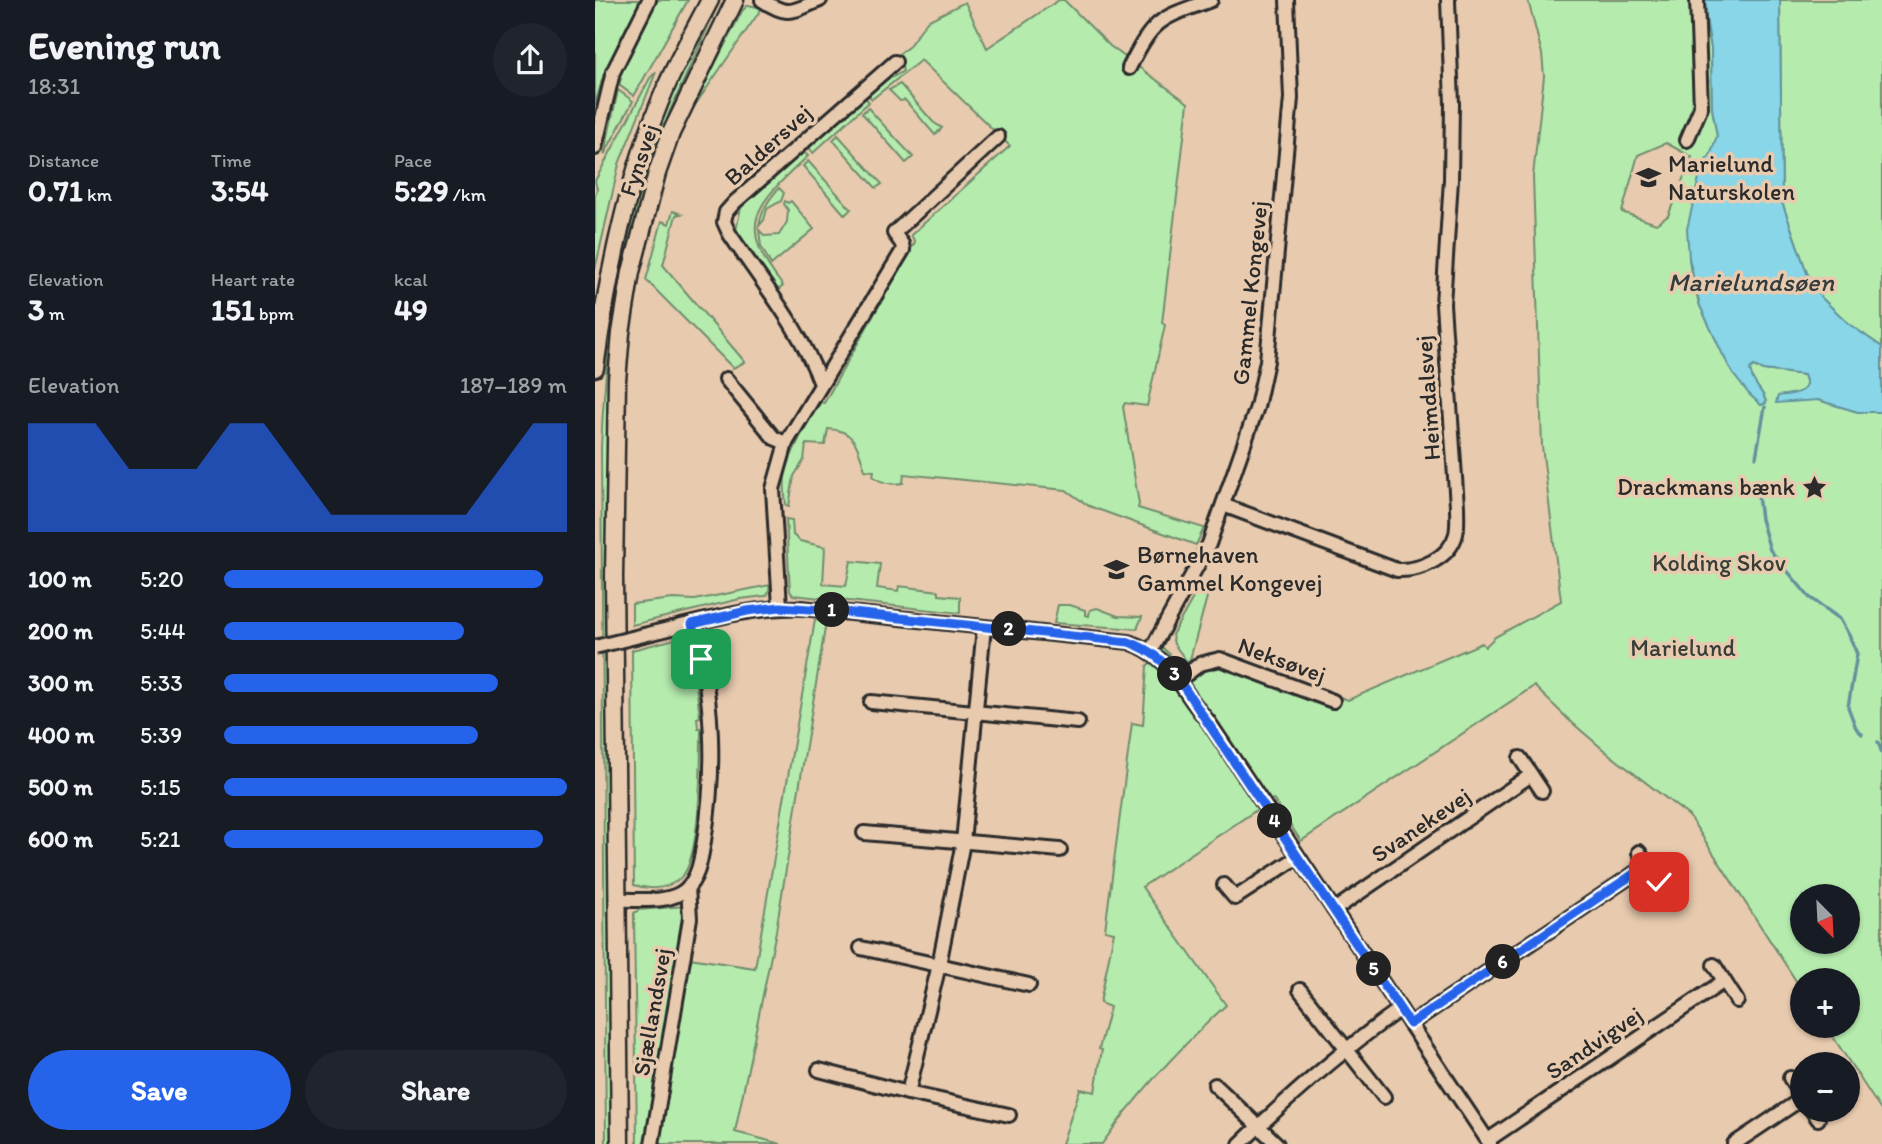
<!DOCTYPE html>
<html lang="en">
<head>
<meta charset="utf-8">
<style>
	:root { --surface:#171b24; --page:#20242c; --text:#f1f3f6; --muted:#9ea1a6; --accent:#2563eb }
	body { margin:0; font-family:Itim,sans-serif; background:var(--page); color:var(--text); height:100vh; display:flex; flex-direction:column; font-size:26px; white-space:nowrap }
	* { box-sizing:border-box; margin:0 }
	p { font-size:23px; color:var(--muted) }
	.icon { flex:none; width:38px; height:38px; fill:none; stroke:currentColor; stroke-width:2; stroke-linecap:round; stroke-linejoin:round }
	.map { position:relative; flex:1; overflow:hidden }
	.details { display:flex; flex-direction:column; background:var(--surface); width:595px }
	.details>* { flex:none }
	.needle { width:46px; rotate:156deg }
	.fabs { position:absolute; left:1195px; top:884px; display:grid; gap:14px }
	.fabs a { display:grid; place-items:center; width:70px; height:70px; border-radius:50%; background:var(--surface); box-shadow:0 2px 5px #0004; font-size:35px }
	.pin { position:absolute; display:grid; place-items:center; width:60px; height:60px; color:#fff; margin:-30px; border-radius:14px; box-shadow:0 4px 10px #0006 }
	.km { position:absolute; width:35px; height:35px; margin:-18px; border-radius:50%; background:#222; color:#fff; font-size:19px; line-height:35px; text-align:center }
	.round { display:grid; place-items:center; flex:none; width:74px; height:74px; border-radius:37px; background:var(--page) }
	.headline { display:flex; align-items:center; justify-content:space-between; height:119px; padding:0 28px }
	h1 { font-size:38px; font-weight:700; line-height:52px }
	.metrics { display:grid; grid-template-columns:repeat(3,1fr); gap:10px; height:119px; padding:7px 28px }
	.metrics div { display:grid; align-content:center }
	.metrics b { font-size:30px; font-weight:700 }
	.metrics small { font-size:19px; font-weight:400 }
	.metrics p { font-size:19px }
	.chart { height:196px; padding:14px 28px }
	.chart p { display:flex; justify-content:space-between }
	.chart svg { width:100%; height:126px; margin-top:7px; fill:var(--accent); opacity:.7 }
	.button { display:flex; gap:14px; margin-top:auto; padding:14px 28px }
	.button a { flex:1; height:80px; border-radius:42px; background:var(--accent); color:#fff; font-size:28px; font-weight:700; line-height:80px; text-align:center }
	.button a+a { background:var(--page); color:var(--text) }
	ul { padding:0 28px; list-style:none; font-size:23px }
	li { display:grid; grid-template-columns:112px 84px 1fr; align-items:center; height:52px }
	li i { height:18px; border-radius:9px; background:var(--accent) }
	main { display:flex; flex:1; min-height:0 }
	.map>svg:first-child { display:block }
</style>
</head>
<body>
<main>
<section class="details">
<div class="headline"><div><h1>Evening run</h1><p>18:31</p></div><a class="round"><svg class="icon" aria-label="share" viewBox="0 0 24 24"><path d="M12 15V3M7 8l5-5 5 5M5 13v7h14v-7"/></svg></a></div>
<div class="metrics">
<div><p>Distance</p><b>0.71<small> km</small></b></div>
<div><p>Time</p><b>3:54</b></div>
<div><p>Pace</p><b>5:29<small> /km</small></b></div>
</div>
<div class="metrics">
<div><p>Elevation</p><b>3<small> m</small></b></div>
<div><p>Heart rate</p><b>151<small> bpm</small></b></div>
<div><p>kcal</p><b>49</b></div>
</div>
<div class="chart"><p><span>Elevation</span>187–189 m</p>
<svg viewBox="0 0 160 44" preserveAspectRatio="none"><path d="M0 44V6L10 6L20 6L30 22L40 22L50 22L60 6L70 6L80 22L90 38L100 38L110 38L120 38L130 38L140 22L150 6L160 6V44z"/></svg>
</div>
<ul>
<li><b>100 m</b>5:20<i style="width:93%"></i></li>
<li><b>200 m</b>5:44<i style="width:70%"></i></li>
<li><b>300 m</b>5:33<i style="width:80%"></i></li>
<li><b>400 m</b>5:39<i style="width:74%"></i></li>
<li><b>500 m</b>5:15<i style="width:100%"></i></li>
<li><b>600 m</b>5:21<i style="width:93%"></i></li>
</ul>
<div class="button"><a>Save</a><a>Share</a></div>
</section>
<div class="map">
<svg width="1287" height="1144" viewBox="0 0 1287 1144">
	<rect width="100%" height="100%" fill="#e8cbaf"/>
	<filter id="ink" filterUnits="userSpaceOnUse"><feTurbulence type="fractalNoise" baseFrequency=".0143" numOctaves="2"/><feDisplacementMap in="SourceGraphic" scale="14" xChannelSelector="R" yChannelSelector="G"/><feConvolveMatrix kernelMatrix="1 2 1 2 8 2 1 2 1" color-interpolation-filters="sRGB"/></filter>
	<g filter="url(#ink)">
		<g fill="#b5ecae" stroke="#708c6c" stroke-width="2" fill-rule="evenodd">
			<polygon points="0,0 93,0 39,96 24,85 26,79 9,73 0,105"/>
			<path d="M123,0H125L74,113L46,205L15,374L11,502L17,1144H11L6,448C11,329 29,212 75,101C89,66 106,33 123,0Z"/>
			<path d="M464,0H469L515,46L593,103L567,323L570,325L552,406L530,403L528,407L544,504L543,508L609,528L601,545L494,506L471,490L309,474L308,483C298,485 286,483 278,476L279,471L270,470C263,448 261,430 233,429L230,445L211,444L209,460L199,476L194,506L191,505C190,496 189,486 190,477C195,451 212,424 226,402L229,403L320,242L316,235L415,146L326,60L277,99L270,91C283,82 296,80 308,71L304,54L313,47L332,21L370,2L392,48Z"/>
			<path d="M933,0H1108L1116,48L1117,108L1122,136L1115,156L1107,165L1094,258L1097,281L1105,306L1138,374L1166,405L1171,402C1169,390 1157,386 1154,369L1158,366L1168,370L1209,375C1218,394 1197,394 1183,396L1223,400L1263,412H1287V1112L1231,1026H1253V980H1208L1207,990L1094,816L1010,751L974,720L939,686L706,841L678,799L547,887L631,1005C585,1048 543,1092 507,1144H467L485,1089L500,1092L507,1050L504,1049L515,1007L505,1003L519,932L510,930L537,723L548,725L552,666L568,648L587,667L593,663L579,644L577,635L607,582L615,586L594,663L614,653L626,652L753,700L887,643L890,647L900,637L966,601L947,446L938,176L949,76L947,54ZM1071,143L1097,157L1073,216L1061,224L1027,212L1043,155ZM1208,896H1253V942H1208Z"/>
			<polygon points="1185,0 1287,0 1287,347 1254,324 1227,299 1212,273 1187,202"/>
			<polygon points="153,5 167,8 96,111 147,11"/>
			<polygon points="61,72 24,164 0,270 0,195 2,189 0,181 55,78"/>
			<polygon points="305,84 338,122 347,128 340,135 310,100 305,101 294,90"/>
			<polygon points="23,90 38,101 9,155"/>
			<polygon points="266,93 274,102 218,153 211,143"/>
			<polygon points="273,108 318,157 311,163 267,113"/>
			<polygon points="243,135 287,184 281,188 238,140"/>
			<path d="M206,150L213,156C161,204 139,224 188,286L181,292L140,235L147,203Z"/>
			<polygon points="213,161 256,209 250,215 208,166"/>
			<path d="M184,188L189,193L186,201L172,209L169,220L164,226C167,210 173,200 184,188Z"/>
			<polygon points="190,201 193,203 196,201 219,229 176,265 166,246 164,230 170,236 184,235 192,222 193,210 189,204"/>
			<polygon points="78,211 86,214 81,215 68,265 150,362 138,368 51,280 67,221 74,224"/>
			<polygon points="191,519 197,520 198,535 205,541 230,547 228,584 251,586 256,561 285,564 282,588 303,591 304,586 344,591 344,595 365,597 365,613 198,595 195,591"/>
			<polygon points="175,585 173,594 170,596 145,599 37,625 37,604 78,599 100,600"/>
			<polygon points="463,605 475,605 490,610 490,615 494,616 495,610 502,608 523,616 547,617 542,629 459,623"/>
			<polygon points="220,620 231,622 181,931 140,1132 186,1144 62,1144 94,958 160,968"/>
			<path d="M80,639C85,640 87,639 90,644C99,654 103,702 105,717L102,718L103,728H106C106,760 106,849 89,874C77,889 56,891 39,885L37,650Z"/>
			<polygon points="90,906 91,912 53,1144 42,1144 39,913 44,910"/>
		</g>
		<path fill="#88d6e7" stroke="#63929c" stroke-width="2" d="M1108,0H1185L1187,202L1212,273L1227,298L1254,324L1287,347V412H1263L1223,400L1181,403L1183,396C1197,394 1218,394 1209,375L1168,370L1159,366L1155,369C1157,386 1169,390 1171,403L1166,405L1154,394L1138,374L1127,353L1105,306L1094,258L1092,229L1107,165L1115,156L1122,136L1117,108L1116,48Z"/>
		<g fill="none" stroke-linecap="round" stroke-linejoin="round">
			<g stroke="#63929c" stroke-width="3.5">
				<polyline points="1161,457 1170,407"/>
				<polyline points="1162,488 1166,519 1175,550 1214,597 1245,619 1255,637 1262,654 1253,707 1261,728 1267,734"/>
				<polyline points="1283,742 1287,753"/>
			</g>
			<defs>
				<g id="minor">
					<path d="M167,0C194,18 197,11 225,0"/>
					<path d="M534,68C559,18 564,19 616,0"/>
					<polyline points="1092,140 1106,107 1102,0"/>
					<polyline points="0,148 18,72 54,0"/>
					<polyline points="131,379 179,438 191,443"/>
					<path d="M226,384C205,327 167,283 134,233L129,222L131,212L140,202L300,62"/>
					<path d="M628,505L802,570C825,571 855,558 861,534C863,525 862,515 862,506L848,304L856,180L857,104L853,0"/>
					<polyline points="185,607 178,489 191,443 308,250 307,244 299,233 403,137"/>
					<path d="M65,631C112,620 159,606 207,608L534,642C578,657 585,690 613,721L895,1144"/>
					<polyline points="555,652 614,544 662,407 672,361 696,98 692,0"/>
					<polyline points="584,680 605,664 625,659 738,701"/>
					<polyline points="276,702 483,722"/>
					<polyline points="925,758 947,791"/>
					<polyline points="269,833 465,850"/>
					<polyline points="1044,852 1052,865"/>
					<polyline points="629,885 640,898 703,857"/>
					<path d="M23,900C43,899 74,904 90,890C104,878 106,858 109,841C121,769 119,693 97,624"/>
					<polyline points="739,910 936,775"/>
					<polyline points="266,948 434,985"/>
					<polyline points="1119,965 1142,1001"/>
					<polyline points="705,990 789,1097"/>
					<polyline points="815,1024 1052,865 1064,882"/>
					<polyline points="224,1070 313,1093 344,965 368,842 389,627"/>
					<polyline points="1195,1078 1208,1096"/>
					<polyline points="620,1085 682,1144"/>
					<polyline points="313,1093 414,1115"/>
					<polyline points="1217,1110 1223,1119"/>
					<polyline points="893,1140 1129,981"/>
					<polyline points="57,1144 95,918 93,888"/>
					<path d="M645,1144C697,1094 746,1051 805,1009"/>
					<polyline points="1139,1144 1208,1098"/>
				</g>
				<g id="major">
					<path d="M0,368C13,272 33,176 71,87C84,57 100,29 115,0"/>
					<polyline points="25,1144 19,577 22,380 26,333 36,272 62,173 76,133 140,0"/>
				</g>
			</defs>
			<use href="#minor" stroke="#2b2b2b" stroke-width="18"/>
			<use href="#major" stroke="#2b2b2b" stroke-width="21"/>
			<use href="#minor" stroke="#e8cbaf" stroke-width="12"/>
			<use href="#major" stroke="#e8cbaf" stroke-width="16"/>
			<defs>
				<polyline id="minor-bridge" points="0,647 65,631"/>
			</defs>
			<use href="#minor-bridge" stroke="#2b2b2b" stroke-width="18" stroke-linecap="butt"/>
			<use href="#minor-bridge" stroke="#e8cbaf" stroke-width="12"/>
		</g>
	</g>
	<g fill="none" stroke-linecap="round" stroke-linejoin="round" filter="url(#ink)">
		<defs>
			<path id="route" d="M106,659L97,624L152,611L185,607L229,610L534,642C556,650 570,662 584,680L815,1024L1052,865L1064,882"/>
		</defs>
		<use href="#route" stroke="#fff" stroke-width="14"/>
		<use href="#route" stroke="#2563eb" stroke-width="9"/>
	</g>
	<defs>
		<symbol id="school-bare" viewBox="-9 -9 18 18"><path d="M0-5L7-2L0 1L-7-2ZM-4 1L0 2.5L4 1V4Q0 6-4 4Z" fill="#2b2b2b" stroke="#e8cbaf" stroke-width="2.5" paint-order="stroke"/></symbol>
		<symbol id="sight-bare" viewBox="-9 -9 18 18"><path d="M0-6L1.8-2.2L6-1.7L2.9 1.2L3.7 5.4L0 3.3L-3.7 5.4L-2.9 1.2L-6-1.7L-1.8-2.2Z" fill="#2b2b2b" stroke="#e8cbaf" stroke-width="2.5" paint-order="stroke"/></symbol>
	</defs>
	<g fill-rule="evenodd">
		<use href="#school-bare" x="1036" y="160" width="35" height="35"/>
		<use href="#sight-bare" x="1202" y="470" width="35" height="35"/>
		<use href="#school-bare" x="504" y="552" width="35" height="35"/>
	</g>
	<g text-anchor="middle" stroke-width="7" stroke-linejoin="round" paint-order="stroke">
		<g font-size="24" fill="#2b2b2b" stroke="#e8cbaf">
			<text transform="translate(173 145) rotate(-42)" y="8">Baldersvej</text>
			<text transform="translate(44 160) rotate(-71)" y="8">Fynsvej</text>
			<text transform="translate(655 293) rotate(-84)" y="8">Gammel Kongevej</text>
			<text transform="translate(833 398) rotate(-94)" y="8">Heimdalsvej</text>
			<text transform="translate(687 660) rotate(20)" y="8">Neksøvej</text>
			<text transform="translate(826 825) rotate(-34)" y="8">Svanekevej</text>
			<text transform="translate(57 1012) rotate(-80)" y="8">Sjællandsvej</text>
			<text transform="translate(999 1043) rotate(-34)" y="8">Sandvigvej</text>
		</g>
		<g font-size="24" fill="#2b2b2b" stroke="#e8cbaf" text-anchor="start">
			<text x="1073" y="172">Marielund<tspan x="1073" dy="28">Naturskolen</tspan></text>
			<text x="1200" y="495" text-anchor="end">Drackmans bænk</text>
			<text x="542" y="563">Børnehaven<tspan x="542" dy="28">Gammel Kongevej</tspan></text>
		</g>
		<g font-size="24" fill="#393e38" stroke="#e8cbaf">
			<text x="1124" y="571">Kolding Skov</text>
			<text x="1088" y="656">Marielund</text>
		</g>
		<g font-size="26" font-style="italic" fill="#343c3e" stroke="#e8cbaf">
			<text x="1156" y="291">Marielundsøen</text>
		</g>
	</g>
</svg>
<div class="fabs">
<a><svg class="needle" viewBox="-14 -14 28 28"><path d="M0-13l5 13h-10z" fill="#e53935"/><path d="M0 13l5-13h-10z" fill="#9ea1a6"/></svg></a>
<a>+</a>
<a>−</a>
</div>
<div class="pin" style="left:106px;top:659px;background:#1e9e55"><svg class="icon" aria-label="arrive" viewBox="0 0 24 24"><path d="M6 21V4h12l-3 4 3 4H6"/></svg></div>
<div class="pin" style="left:1064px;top:882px;background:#d93025"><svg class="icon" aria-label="check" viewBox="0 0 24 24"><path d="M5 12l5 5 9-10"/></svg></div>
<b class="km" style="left:237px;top:610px">1</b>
<b class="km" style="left:414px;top:629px">2</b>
<b class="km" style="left:580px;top:674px">3</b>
<b class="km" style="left:680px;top:821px">4</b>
<b class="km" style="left:779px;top:969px">5</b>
<b class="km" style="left:908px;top:962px">6</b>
</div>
</main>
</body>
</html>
